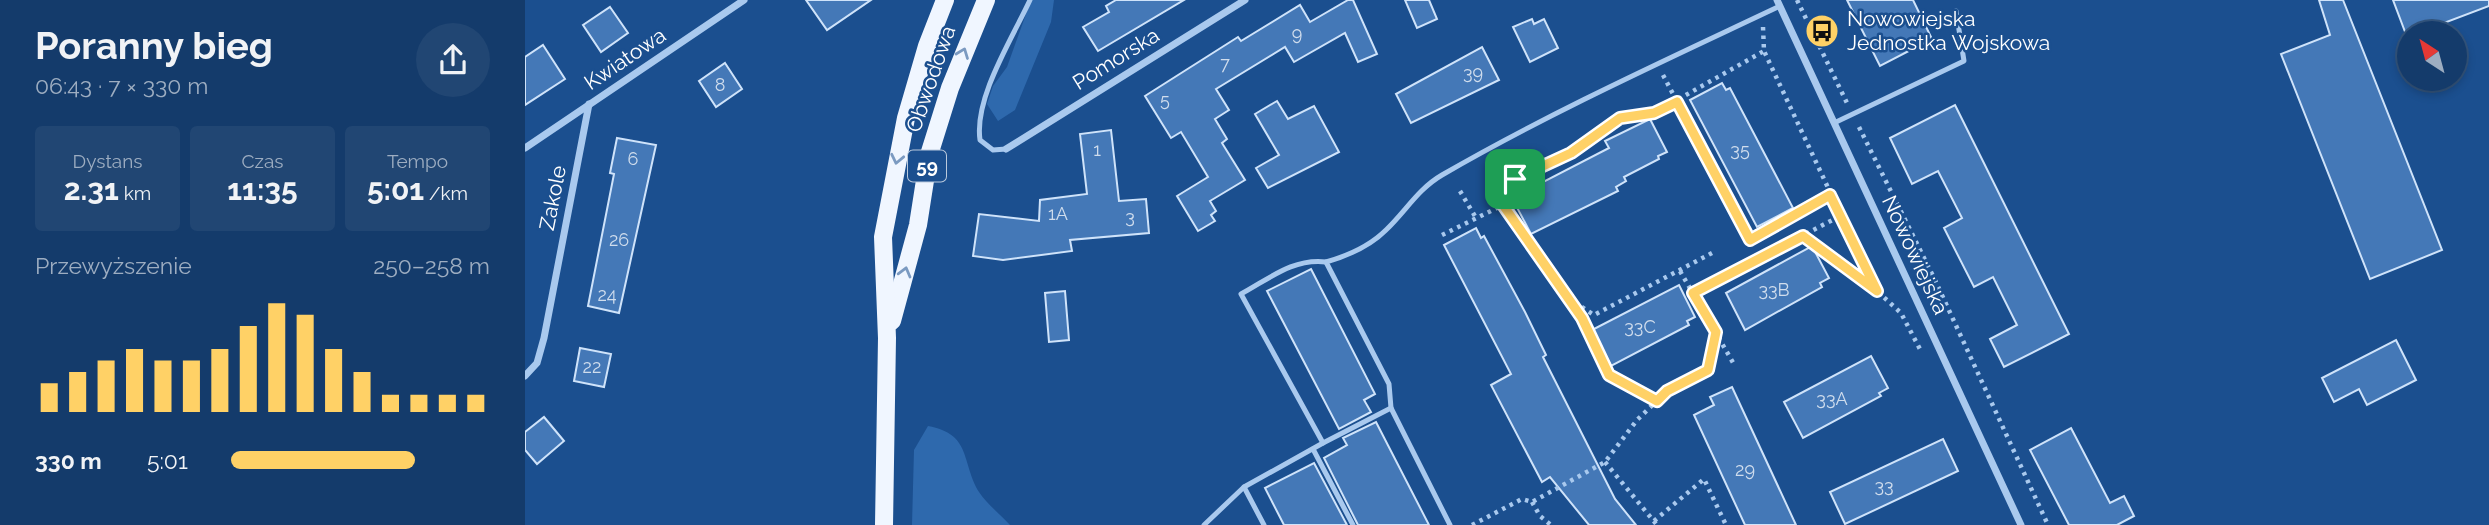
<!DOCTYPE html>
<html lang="pl">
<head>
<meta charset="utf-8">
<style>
	:root { --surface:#143b6b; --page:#214673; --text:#f1f3f6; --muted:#9dadc1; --line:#33557e; --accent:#ffd166 }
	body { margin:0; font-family:Raleway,sans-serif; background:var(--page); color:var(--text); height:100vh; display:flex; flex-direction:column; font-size:26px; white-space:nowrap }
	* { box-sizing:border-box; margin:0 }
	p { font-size:23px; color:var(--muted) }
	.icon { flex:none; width:38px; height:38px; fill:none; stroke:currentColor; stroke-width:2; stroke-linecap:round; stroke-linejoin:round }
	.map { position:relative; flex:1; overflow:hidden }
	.sheet { display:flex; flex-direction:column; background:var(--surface); width:525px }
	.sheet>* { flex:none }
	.needle { width:46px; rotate:324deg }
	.controls { position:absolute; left:1872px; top:21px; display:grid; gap:14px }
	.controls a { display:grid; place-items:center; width:70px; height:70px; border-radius:50%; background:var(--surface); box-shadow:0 4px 10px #0003,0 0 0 2px var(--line); font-size:35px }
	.pin { position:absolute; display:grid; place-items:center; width:60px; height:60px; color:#fff; margin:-30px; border-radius:14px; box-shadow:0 4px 10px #0006 }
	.round { display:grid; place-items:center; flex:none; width:74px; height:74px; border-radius:37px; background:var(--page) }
	.summary { display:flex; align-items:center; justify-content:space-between; height:119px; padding:0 35px }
	h1 { font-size:38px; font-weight:700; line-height:52px }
	.figures { display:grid; grid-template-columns:repeat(3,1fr); gap:10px; height:119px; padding:7px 35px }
	.figures div { display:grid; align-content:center; border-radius:7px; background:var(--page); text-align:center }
	.figures b { font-size:30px; font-weight:700 }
	.figures small { font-size:19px; font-weight:400 }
	.figures p { font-size:19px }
	.chart { height:196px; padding:14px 35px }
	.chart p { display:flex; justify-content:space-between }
	.chart svg { width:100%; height:126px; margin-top:7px; stroke:var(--accent); stroke-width:6 }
	ul { padding:0 35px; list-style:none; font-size:23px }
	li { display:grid; grid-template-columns:112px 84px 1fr; align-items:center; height:52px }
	li i { height:18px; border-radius:9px; background:var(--accent) }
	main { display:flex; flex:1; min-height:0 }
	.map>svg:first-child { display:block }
</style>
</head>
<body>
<main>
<section class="sheet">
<div class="summary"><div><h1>Poranny bieg</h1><p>06:43 · 7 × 330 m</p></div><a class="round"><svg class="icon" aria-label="share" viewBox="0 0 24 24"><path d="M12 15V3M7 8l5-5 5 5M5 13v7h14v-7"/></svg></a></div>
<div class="figures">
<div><p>Dystans</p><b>2.31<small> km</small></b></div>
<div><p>Czas</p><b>11:35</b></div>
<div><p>Tempo</p><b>5:01<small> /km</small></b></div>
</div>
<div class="chart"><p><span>Przewyższenie</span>250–258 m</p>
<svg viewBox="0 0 160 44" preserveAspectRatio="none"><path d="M5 44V34M15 44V30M25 44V26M35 44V22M45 44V26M55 44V26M65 44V22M75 44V14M85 44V6M95 44V10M105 44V22M115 44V30M125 44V38M135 44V38M145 44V38M155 44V38"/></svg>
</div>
<ul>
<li><b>330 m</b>5:01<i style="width:71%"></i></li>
</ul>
</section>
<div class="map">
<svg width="1964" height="525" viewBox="0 0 1964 525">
	<rect width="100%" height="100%" fill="#1b4f8f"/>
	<g fill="#2e69ad">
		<polygon points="506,0 529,0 526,22 490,110 473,121 462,104 468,86 482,67"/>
		<path d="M403,426C447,434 436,462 454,492C462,504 476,515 485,525H387L389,450Z"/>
	</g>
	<g fill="#4478b7" stroke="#cfe3fa" stroke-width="2">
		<polygon points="281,0 346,0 302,30"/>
		<polygon points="591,0 659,0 573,51 558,27 584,12 581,6"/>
		<polygon points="823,0 828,0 852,54 833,62 820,33 769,62 760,47 691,89 704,110 690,119 702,139 697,143 720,180 685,201 691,211 686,215 690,221 673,231 652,196 683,177 656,132 646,138 620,96 713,37 716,41 775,5 785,22"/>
		<polygon points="880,0 904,0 912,19 892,28"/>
		<polygon points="1322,0 1388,0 1407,39 1355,66"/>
		<polygon points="1794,0 1818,0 1917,250 1845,279 1756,54 1805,35"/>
		<polygon points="1868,0 1964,0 1964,6 1882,37"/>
		<polygon points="85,7 103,33 76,52 58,25"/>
		<polygon points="1007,19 1009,24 1019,19 1033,48 1005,62 988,27"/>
		<polygon points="18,45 40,79 0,105 0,57"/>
		<polygon points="957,47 974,80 886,123 871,94"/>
		<polygon points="200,63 217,89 191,107 174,81"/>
		<polygon points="1197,83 1201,90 1205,88 1268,208 1232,227 1165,100"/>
		<polygon points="752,101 763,119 789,106 814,152 743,188 731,168 754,155 730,114"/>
		<polygon points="1430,105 1544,334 1479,367 1465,339 1492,325 1468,277 1449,287 1419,228 1437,218 1413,171 1387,184 1365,138"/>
		<polygon points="1125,119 1142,152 1133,156 1134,159 1099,177 1101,181 1091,187 1093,191 1006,234 987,198 1084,148 1080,141"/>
		<polygon points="586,130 594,201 621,199 624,233 545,240 547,251 478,260 448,256 454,214 514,221 515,200 562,194 555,134"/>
		<polygon points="92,138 131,145 94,313 63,306 89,174 85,173"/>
		<polygon points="951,228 956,238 959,236 1000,312 1021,355 1018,357 1090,499 1111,525 1064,525 1025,477 1017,482 966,385 986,374 919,245"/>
		<polygon points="1287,246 1304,278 1295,283 1297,287 1220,330 1201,293"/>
		<polygon points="786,269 850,394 839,400 846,412 814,429 742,291"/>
		<polygon points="1154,285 1170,317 1162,321 1164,325 1086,366 1067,330"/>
		<polygon points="540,291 544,340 524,342 520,293"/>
		<polygon points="1871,340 1891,380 1842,405 1834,389 1809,402 1797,378"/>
		<polygon points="55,348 86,354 79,387 49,381"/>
		<polygon points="1346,356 1363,388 1354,393 1356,396 1278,438 1259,402"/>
		<polygon points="1207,387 1271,525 1220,525 1169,415 1189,405 1185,397"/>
		<polygon points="19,417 39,441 12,464 0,450 0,432"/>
		<polygon points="851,422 904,525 833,525 799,458 822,445 818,438"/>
		<polygon points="1546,428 1585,503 1599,496 1609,516 1592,525 1544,525 1505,450"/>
		<polygon points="1418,439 1433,471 1320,524 1305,492"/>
		<polygon points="789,463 822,525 759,525 740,488"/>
	</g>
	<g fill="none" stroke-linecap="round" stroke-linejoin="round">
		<g stroke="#a9c9ee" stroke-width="4.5" stroke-dasharray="3.5 5" stroke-linecap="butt">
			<polyline points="1272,0 1322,103"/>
			<polyline points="1238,27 1239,51 1350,288"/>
			<polyline points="1138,75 1225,240 1305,195"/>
			<polyline points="1334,127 1410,280 1523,525"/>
			<polyline points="935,191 951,218"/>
			<polyline points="917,235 978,205"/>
			<polyline points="1278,236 1352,291 1376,313 1397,353"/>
			<polyline points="1187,253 1069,315 1043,298 978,205 982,184 990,179 1046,153 1095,118 1129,113 1239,51"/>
			<polyline points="1155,271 1210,366"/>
			<polyline points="1168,293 1315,216"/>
			<polyline points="1045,300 1084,375 1132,401"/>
			<polyline points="1080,462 1132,525"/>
			<polyline points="1007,502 1015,516 1026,525"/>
			<polyline points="1129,521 1179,479 1201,525"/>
			<polyline points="947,525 997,499 1007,502 1080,462 1112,420 1142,391 1183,370 1191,332"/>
		</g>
		<g stroke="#a9c9ee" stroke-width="5">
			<polyline points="1309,123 1439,61 1431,11"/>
			<path d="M481,149L468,150L455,140C449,98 487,39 505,0"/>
			<polyline points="798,443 866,408"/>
			<polyline points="788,449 828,525"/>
			<polyline points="719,487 739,525"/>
			<path d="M679,525L719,487L798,443L716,294C744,279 768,258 801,262"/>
			<path d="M925,525L866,408L864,384L801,262C822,256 845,246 861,230C881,211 893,189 917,175C1026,112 1141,60 1255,6"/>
		</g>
		<g stroke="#a9c9ee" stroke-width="7">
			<polyline points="1252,0 1496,525"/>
			<polyline points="0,148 219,0"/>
			<polyline points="481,149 720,0"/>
			<polyline points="0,376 12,363 19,338 64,104"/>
		</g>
		<g stroke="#f0f6ff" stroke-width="18">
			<polyline points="367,321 393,225 404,155 425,88 461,0"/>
			<polyline points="359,525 362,338 358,237 381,118 402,46 420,0"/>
		</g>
	</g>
	<defs><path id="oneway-chevron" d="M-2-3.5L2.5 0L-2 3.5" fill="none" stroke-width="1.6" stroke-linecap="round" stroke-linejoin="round" transform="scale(1.75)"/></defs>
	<g stroke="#7b9ac1">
		<use href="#oneway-chevron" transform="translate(438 53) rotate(-69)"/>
		<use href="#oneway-chevron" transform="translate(372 159) rotate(102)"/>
		<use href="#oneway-chevron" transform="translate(380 272) rotate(-75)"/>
	</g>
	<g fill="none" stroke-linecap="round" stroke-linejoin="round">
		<defs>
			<path id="route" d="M1152,102L1225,240L1305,195L1352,291L1278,236L1168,293L1191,332L1183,370L1142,391L1132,401L1084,375L1057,318L978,205C978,193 980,186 990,179L1046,153L1095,118L1129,113Z"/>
		</defs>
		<use href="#route" stroke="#fff" stroke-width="14"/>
		<use href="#route" stroke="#ffd166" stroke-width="9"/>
	</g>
	<defs>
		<symbol id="bus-disc" viewBox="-11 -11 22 22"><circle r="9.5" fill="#ffd166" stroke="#1b4f8f"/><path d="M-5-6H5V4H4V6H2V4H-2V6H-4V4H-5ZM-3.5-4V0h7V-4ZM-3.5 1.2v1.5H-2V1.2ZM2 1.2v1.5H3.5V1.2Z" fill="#111"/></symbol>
	</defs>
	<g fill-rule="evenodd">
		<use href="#bus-disc" x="1278" y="12" width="38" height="38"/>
	</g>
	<g text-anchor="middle" stroke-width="5" stroke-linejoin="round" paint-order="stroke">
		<g font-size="18" fill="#d0dded">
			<text x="772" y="40">9</text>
			<text x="700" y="70">7</text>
			<text x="948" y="79">39</text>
			<text x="195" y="91">8</text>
			<text x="640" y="106">5</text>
			<text x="572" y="156">1</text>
			<text x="1215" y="156">35</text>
			<text x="108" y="165">6</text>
			<text x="533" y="220">1A</text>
			<text x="605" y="223">3</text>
			<text x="94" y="246">26</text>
			<text x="1249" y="296">33B</text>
			<text x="82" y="301">24</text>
			<text x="1115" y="333">33C</text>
			<text x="67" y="373">22</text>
			<text x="1307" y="405">33A</text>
			<text x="1220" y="476">29</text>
			<text x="1359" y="492">33</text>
		</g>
		<rect fill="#1b4f8f" stroke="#bbcadd" stroke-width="2" x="383" y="150.5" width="38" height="31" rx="5"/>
		<g font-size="19" font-weight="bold" fill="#fff">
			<text x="402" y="173">59</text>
		</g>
		<g font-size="21" fill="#fff" stroke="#1b4f8f" text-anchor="start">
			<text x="1322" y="26">Nowowiejska<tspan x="1322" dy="24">Jednostka Wojskowa</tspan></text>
		</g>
		<g font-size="21" fill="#fff" stroke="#1b4f8f">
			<text transform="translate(100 59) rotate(-34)" y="7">Kwiatowa</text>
			<text transform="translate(591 59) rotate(-32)" y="7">Pomorska</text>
			<text transform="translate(406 79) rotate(-71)" y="7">Obwodowa</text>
			<text transform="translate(28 198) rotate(-79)" y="7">Zakole</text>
			<text transform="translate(1390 255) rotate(65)" y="7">Nowowiejska</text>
		</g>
	</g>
</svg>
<div class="controls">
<a><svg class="needle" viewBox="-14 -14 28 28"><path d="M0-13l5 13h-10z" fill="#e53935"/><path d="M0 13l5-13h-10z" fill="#9dadc1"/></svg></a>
</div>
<div class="pin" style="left:990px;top:179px;background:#1e9e55"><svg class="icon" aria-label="arrive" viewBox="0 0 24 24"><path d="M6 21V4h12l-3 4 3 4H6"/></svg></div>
</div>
</main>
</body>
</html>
